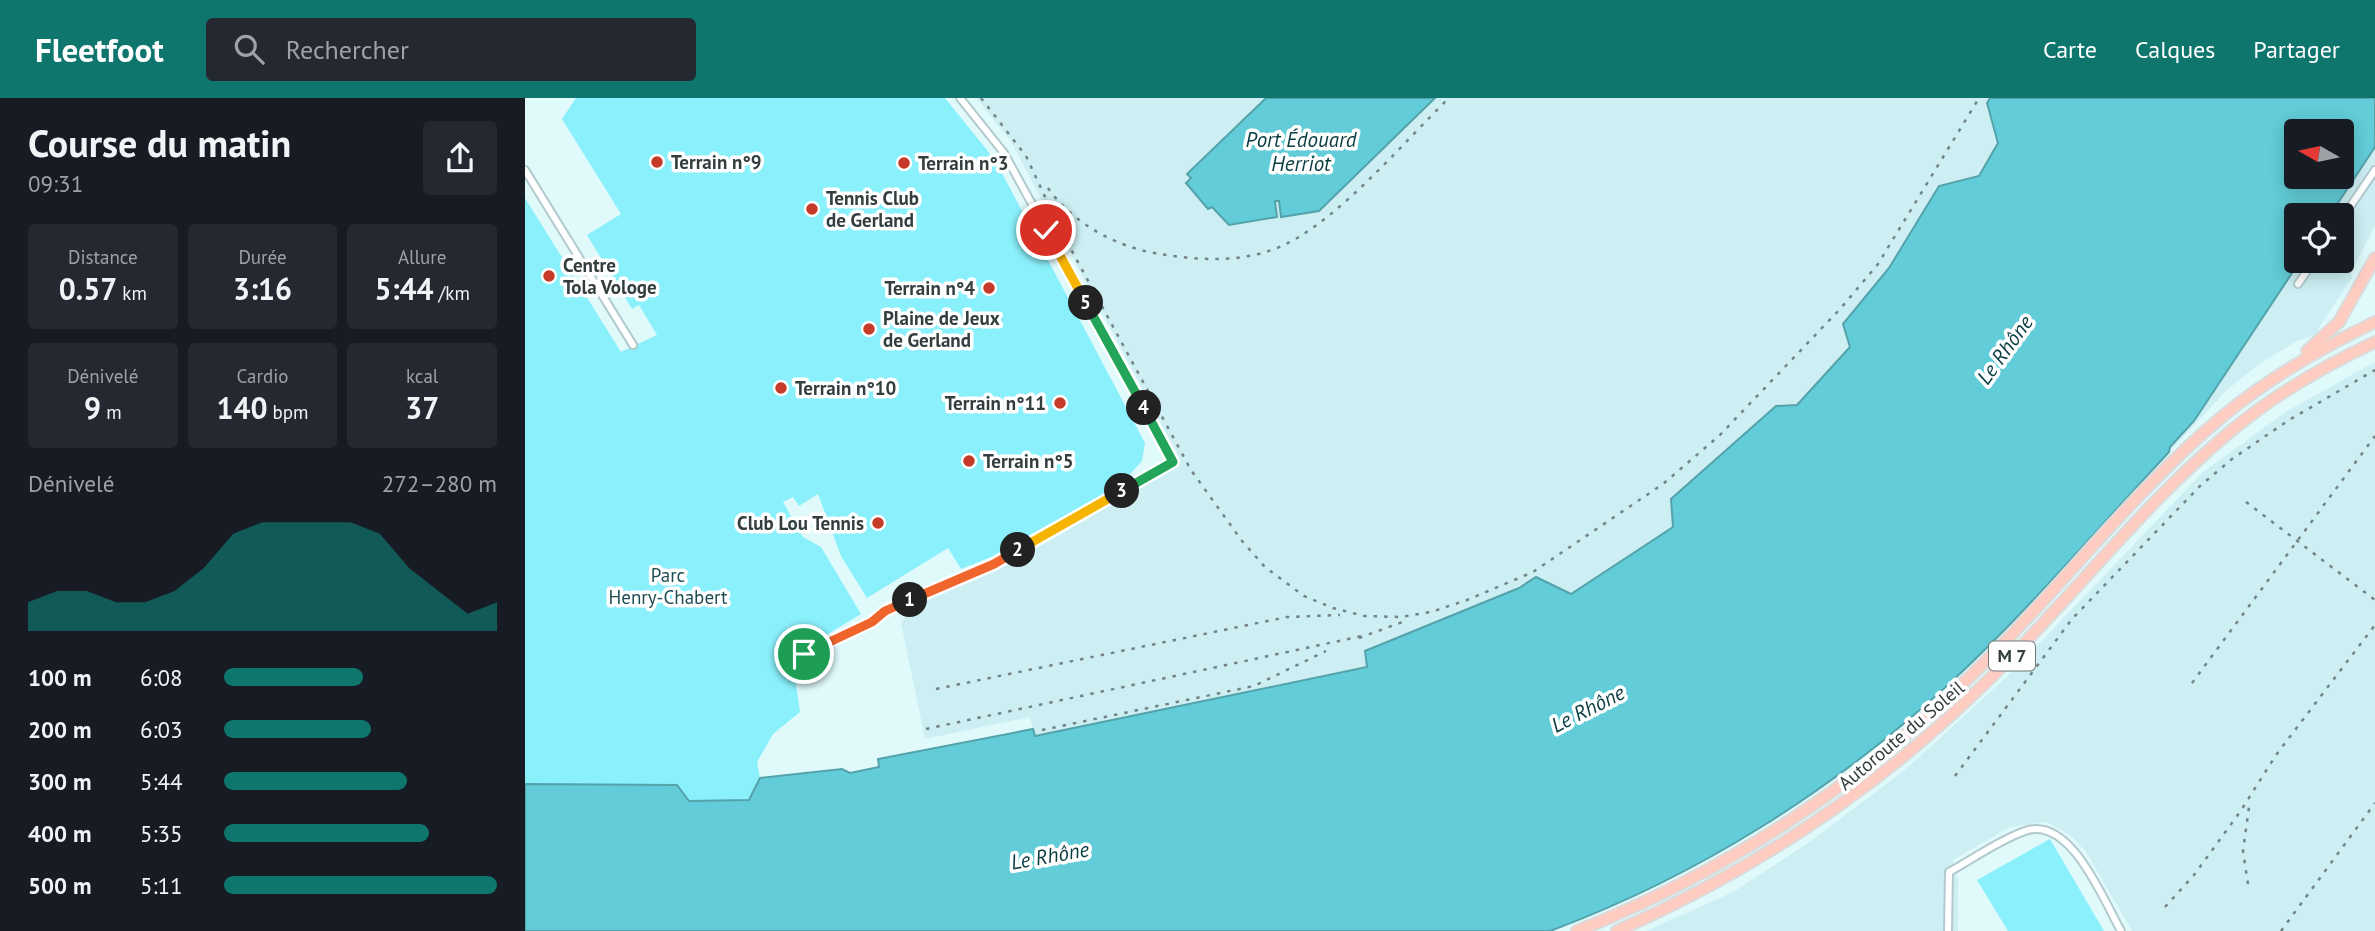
<!DOCTYPE html>
<html lang="fr">
<head>
<meta charset="utf-8">
<style>
	:root { --surface:#171b24; --page:#242831; --text:#f1f3f6; --muted:#9ea1a6; --accent:#0f766e }
	body { margin:0; font-family:"PT Sans",sans-serif; background:var(--page); color:var(--text); height:100vh; display:flex; flex-direction:column; font-size:26px; white-space:nowrap }
	* { box-sizing:border-box; margin:0 }
	p { font-size:23px; color:var(--muted) }
	.icon { flex:none; width:38px; height:38px; fill:none; stroke:currentColor; stroke-width:2; stroke-linecap:round; stroke-linejoin:round }
	.map { position:relative; flex:1; overflow:hidden }
	.sheet { display:flex; flex-direction:column; background:var(--surface); width:525px }
	.sheet>* { flex:none }
	.needle { width:46px; rotate:279deg }
	.buttons { position:absolute; left:1759px; top:21px; display:grid; gap:14px }
	.buttons a { display:grid; place-items:center; width:70px; height:70px; border-radius:7px; background:var(--surface); box-shadow:0 4px 18px #0003; font-size:35px }
	.pin { position:absolute; display:grid; place-items:center; width:60px; height:60px; color:#fff; margin:-30px; border:4px solid #fff; border-radius:50%; box-shadow:0 2px 7px #0007 }
	.km { position:absolute; width:35px; height:35px; margin:-18px; border-radius:50%; background:#222; color:#fff; font-size:19px; line-height:35px; text-align:center }
	.round { display:grid; place-items:center; flex:none; width:74px; height:74px; border-radius:7px; background:var(--page) }
	.head { display:flex; align-items:center; justify-content:space-between; height:119px; padding:0 28px }
	h1 { font-size:38px; font-weight:600; line-height:52px }
	.metrics { display:grid; grid-template-columns:repeat(3,1fr); gap:10px; height:119px; padding:7px 28px }
	.metrics div { display:grid; align-content:center; border-radius:7px; background:var(--page); text-align:center }
	.metrics b { font-size:30px; font-weight:600 }
	.metrics small { font-size:19px; font-weight:400 }
	.metrics p { font-size:19px }
	.chart { height:196px; padding:14px 28px }
	.chart p { display:flex; justify-content:space-between }
	.chart svg { width:100%; height:126px; margin-top:7px; fill:var(--accent); opacity:.7 }
	ul { padding:0 28px; list-style:none; font-size:23px }
	li { display:grid; grid-template-columns:112px 84px 1fr; align-items:center; height:52px }
	li i { height:18px; border-radius:9px; background:var(--accent) }
	header { display:flex; align-items:center; gap:42px; box-sizing:border-box; height:98px; padding:0 35px; background:var(--accent); color:#fff }
	header strong { font-size:33px }
	nav { display:flex; gap:38px; margin-inline-start:auto; font-size:24px }
	.search { width:490px; height:63px; background:var(--page); display:flex; align-items:center; gap:18px; box-sizing:border-box; padding:0 24px; border-radius:7px; color:var(--muted); font-size:26px }
	main { display:flex; flex:1; min-height:0 }
	.map>svg:first-child { display:block }
</style>
</head>
<body>
<header>
<strong>Fleetfoot</strong>
<div class="search"><svg class="icon" aria-label="search" viewBox="0 0 24 24"><circle cx="10" cy="10" r="6"/><path d="M15 15l6 6"/></svg>Rechercher</div>
<nav><a>Carte</a><a>Calques</a><a>Partager</a></nav>
</header>
<main>
<section class="sheet">
<div class="head"><div><h1>Course du matin</h1><p>09:31</p></div><a class="round"><svg class="icon" aria-label="share" viewBox="0 0 24 24"><path d="M12 15V3M7 8l5-5 5 5M5 13v7h14v-7"/></svg></a></div>
<div class="metrics">
<div><p>Distance</p><b>0.57<small> km</small></b></div>
<div><p>Durée</p><b>3:16</b></div>
<div><p>Allure</p><b>5:44<small> /km</small></b></div>
</div>
<div class="metrics">
<div><p>Dénivelé</p><b>9<small> m</small></b></div>
<div><p>Cardio</p><b>140<small> bpm</small></b></div>
<div><p>kcal</p><b>37</b></div>
</div>
<div class="chart"><p><span>Dénivelé</span>272–280 m</p>
<svg viewBox="0 0 160 44" preserveAspectRatio="none"><path d="M0 44V34L10 30L20 30L30 34L40 34L50 30L60 22L70 10L80 6L90 6L100 6L110 6L120 10L130 22L140 30L150 38L160 34V44z"/></svg>
</div>
<ul>
<li><b>100 m</b>6:08<i style="width:51%"></i></li>
<li><b>200 m</b>6:03<i style="width:54%"></i></li>
<li><b>300 m</b>5:44<i style="width:67%"></i></li>
<li><b>400 m</b>5:35<i style="width:75%"></i></li>
<li><b>500 m</b>5:11<i style="width:100%"></i></li>
</ul>
</section>
<div class="map">
<svg width="1850" height="833" viewBox="0 0 1850 833">
	<rect width="100%" height="100%" fill="#e0fafc"/>
	<g fill="#cdeff3">
		<polygon points="451,0 741,0 662,76 687,109 752,119 750,103 794,113 910,0 1465,0 1462,5 1473,45 1454,78 1414,89 1364,170 1318,226 1326,249 1272,307 1146,401 1148,429 1046,496 1011,479 842,569 509,638 505,619 400,641 376,525 388,506 471,473 624,385 656,363 485,42"/>
		<polygon points="1850,49 1850,128 1826,174 1827,180 1793,231 1795,235 1772,243 1734,266 1700,294 1644,354 1644,349 1669,323 1775,163 1816,163 1816,117 1805,117"/>
		<polygon points="1850,264 1850,833 1607,833 1561,754 1545,737 1522,724 1485,729 1428,762 1433,781 1433,833 1121,833 1208,794 1286,743 1381,671 1487,574 1678,374 1762,313"/>
	</g>
	<g fill="#8af0fb">
		<polygon points="51,0 420,0 470,62 620,345 617,363 594,388 464,460 436,471 423,450 342,500 316,458 293,396 274,408 268,399 258,404 278,439 296,449 336,516 267,558 275,614 248,636 232,664 235,680 224,702 164,703 152,687 0,686 0,100 96,254 132,237 114,207 107,211 62,137 96,116 37,21"/>
		<polygon points="1525,741 1579,833 1483,833 1452,782"/>
	</g>
	<g fill="#62cdd8" stroke="#54a2aa" stroke-width="2" fill-rule="evenodd">
		<polygon points="741,0 910,0 794,113 756,119 754,103 750,103 752,119 704,127 687,109 683,111 661,85 666,80 662,76"/>
		<path d="M1465,0H1850V49L1805,117H1771V163H1775L1669,323L1645,349L1644,354C1572,431 1503,513 1425,585C1309,692 1173,778 1025,833H0V686L152,687L164,703L224,702L235,680L317,671L325,675L354,669L353,661L508,631L510,638L842,569L840,553L994,490L1011,479L1046,496L1148,429L1146,401L1251,308L1272,307L1325,249L1318,226L1364,170L1414,88L1454,78L1473,45L1462,5ZM1771,33H1816V79H1771Z"/>
	</g>
	<g fill="none" stroke-linecap="round" stroke-linejoin="round">
		<defs>
			<g id="minor">
				<polyline points="0,72 108,247"/>
				<polyline points="1816,122 1850,72"/>
				<polyline points="1773,186 1789,163"/>
				<polyline points="279,556 347,524 360,513 469,466 648,364 479,55 435,0"/>
				<path d="M1423,833L1424,774C1448,761 1474,742 1500,733C1545,717 1578,801 1596,833"/>
			</g>
			<g id="trunk">
				<polyline points="1782,253 1814,224 1850,160"/>
				<path d="M1052,833C1204,773 1344,680 1459,565C1540,485 1610,391 1698,318C1744,280 1796,250 1850,224"/>
				<path d="M1092,833C1227,773 1349,693 1455,590C1542,507 1614,409 1706,333C1750,296 1799,268 1850,244"/>
			</g>
		</defs>
		<use href="#minor" stroke="#b2cacd" stroke-width="10"/>
		<use href="#trunk" stroke="#dadcdc" stroke-width="14"/>
		<use href="#minor" stroke="#fff" stroke-width="6"/>
		<use href="#trunk" stroke="#ffccc2" stroke-width="10"/>
		<g stroke="#748485" stroke-width="2.5" stroke-dasharray="3.5 7" stroke-linecap="butt">
			<polyline points="456,0 501,58 536,133 666,372 717,443 740,469 779,498 808,510 839,518 875,519 906,514 942,502 1008,474 1138,386 1195,337 1316,210 1353,166 1454,0"/>
			<path d="M523,90C547,125 593,150 635,156C677,163 722,165 761,146C816,119 879,44 924,0"/>
			<polyline points="1721,404 1850,502"/>
			<polyline points="834,540 883,522"/>
			<polyline points="1667,585 1850,338"/>
			<polyline points="411,591 762,519 815,517"/>
			<polyline points="401,631 842,537"/>
			<polyline points="517,632 729,588 801,553"/>
			<polyline points="1430,678 1547,521 1675,388 1707,361 1764,322 1850,272"/>
			<polyline points="1723,786 1718,753 1724,709"/>
			<polyline points="1640,809 1669,777 1715,714 1751,657 1850,527"/>
			<polyline points="1756,833 1850,705"/>
		</g>
	</g>
	<g fill="none" stroke-linecap="round" stroke-linejoin="round">
		<defs>
			<polyline id="split-1" points="279,556 347,524 360,513 385,502"/>
			<polyline id="split-2" points="385,502 469,466 493,452"/>
			<polyline id="split-3" points="493,452 597,393"/>
			<polyline id="split-4" points="597,393 648,364 619,310"/>
			<polyline id="split-5" points="561,205 619,310"/>
			<polyline id="split-6" points="521,132 561,205"/>
		</defs>
		<use href="#split-1" stroke="#fff" stroke-width="14"/>
		<use href="#split-2" stroke="#fff" stroke-width="14"/>
		<use href="#split-3" stroke="#fff" stroke-width="14"/>
		<use href="#split-4" stroke="#fff" stroke-width="14"/>
		<use href="#split-5" stroke="#fff" stroke-width="14"/>
		<use href="#split-6" stroke="#fff" stroke-width="14"/>
		<use href="#split-1" stroke="#f0652b" stroke-width="9"/>
		<use href="#split-2" stroke="#f0652b" stroke-width="9"/>
		<use href="#split-3" stroke="#f5b400" stroke-width="9"/>
		<use href="#split-4" stroke="#22a559" stroke-width="9"/>
		<use href="#split-5" stroke="#22a559" stroke-width="9"/>
		<use href="#split-6" stroke="#f5b400" stroke-width="9"/>
	</g>
	<g fill="#c63a28" stroke="#fff" stroke-width="2.5">
		<circle cx="132" cy="64" r="7"/>
		<circle cx="379" cy="65" r="7"/>
		<circle cx="287" cy="111" r="7"/>
		<circle cx="24" cy="178" r="7"/>
		<circle cx="464" cy="190" r="7"/>
		<circle cx="344" cy="231" r="7"/>
		<circle cx="256" cy="290" r="7"/>
		<circle cx="535" cy="305" r="7"/>
		<circle cx="444" cy="363" r="7"/>
		<circle cx="353" cy="425" r="7"/>
	</g>
	<g text-anchor="middle" stroke-width="7" stroke-linejoin="round" paint-order="stroke">
		<rect fill="#fff" stroke="#717879" stroke-width="2" x="1464" y="543.5" width="46" height="29" rx="5"/>
		<g font-size="18" font-weight="bold" fill="#343e3f">
			<text x="1487" y="564">M 7</text>
		</g>
		<g font-size="19" font-weight="bold" fill="#343e3f" stroke="#fff" text-anchor="start">
			<text x="146" y="71">Terrain n°9</text>
			<text x="393" y="72">Terrain n°3</text>
			<text x="301" y="107">Tennis Club<tspan x="301" dy="22">de Gerland</tspan></text>
			<text x="38" y="174">Centre<tspan x="38" dy="22">Tola Vologe</tspan></text>
			<text x="450" y="197" text-anchor="end">Terrain n°4</text>
			<text x="358" y="227">Plaine de Jeux<tspan x="358" dy="22">de Gerland</tspan></text>
			<text x="270" y="297">Terrain n°10</text>
			<text x="521" y="312" text-anchor="end">Terrain n°11</text>
			<text x="458" y="370">Terrain n°5</text>
			<text x="339" y="432" text-anchor="end">Club Lou Tennis</text>
		</g>
		<g font-size="19" fill="#1e4e53" stroke="#fff">
			<text x="143" y="484">Parc<tspan x="143" dy="22">Henry-Chabert</tspan></text>
		</g>
		<g font-size="19" fill="#343e3f" stroke="#fff">
			<text transform="translate(1376 637) rotate(-40)" y="7">Autoroute du Soleil</text>
		</g>
		<g font-size="21" font-style="italic" fill="#093d42" stroke="#fff">
			<text x="776" y="49">Port Édouard<tspan x="776" dy="24">Herriot</tspan></text>
			<text transform="translate(1480 252) rotate(-54)" y="7">Le Rhône</text>
			<text transform="translate(1063 611) rotate(-27)" y="7">Le Rhône</text>
			<text transform="translate(525 758) rotate(-10)" y="7">Le Rhône</text>
		</g>
	</g>
</svg>
<div class="buttons">
<a><svg class="needle" viewBox="-14 -14 28 28"><path d="M0-13l5 13h-10z" fill="#e53935"/><path d="M0 13l5-13h-10z" fill="#9ea1a6"/></svg></a>
<a><svg class="icon" aria-label="locate" viewBox="0 0 24 24"><circle cx="12" cy="12" r="6"/><path d="M12 2v4M12 18v4M2 12h4M18 12h4"/></svg></a>
</div>
<div class="pin" style="left:279px;top:556px;background:#1e9e55"><svg class="icon" aria-label="arrive" viewBox="0 0 24 24"><path d="M6 21V4h12l-3 4 3 4H6"/></svg></div>
<div class="pin" style="left:521px;top:132px;background:#d93025"><svg class="icon" aria-label="check" viewBox="0 0 24 24"><path d="M5 12l5 5 9-10"/></svg></div>
<b class="km" style="left:385px;top:502px">1</b>
<b class="km" style="left:493px;top:452px">2</b>
<b class="km" style="left:597px;top:393px">3</b>
<b class="km" style="left:619px;top:310px">4</b>
<b class="km" style="left:561px;top:205px">5</b>
</div>
</main>
</body>
</html>
